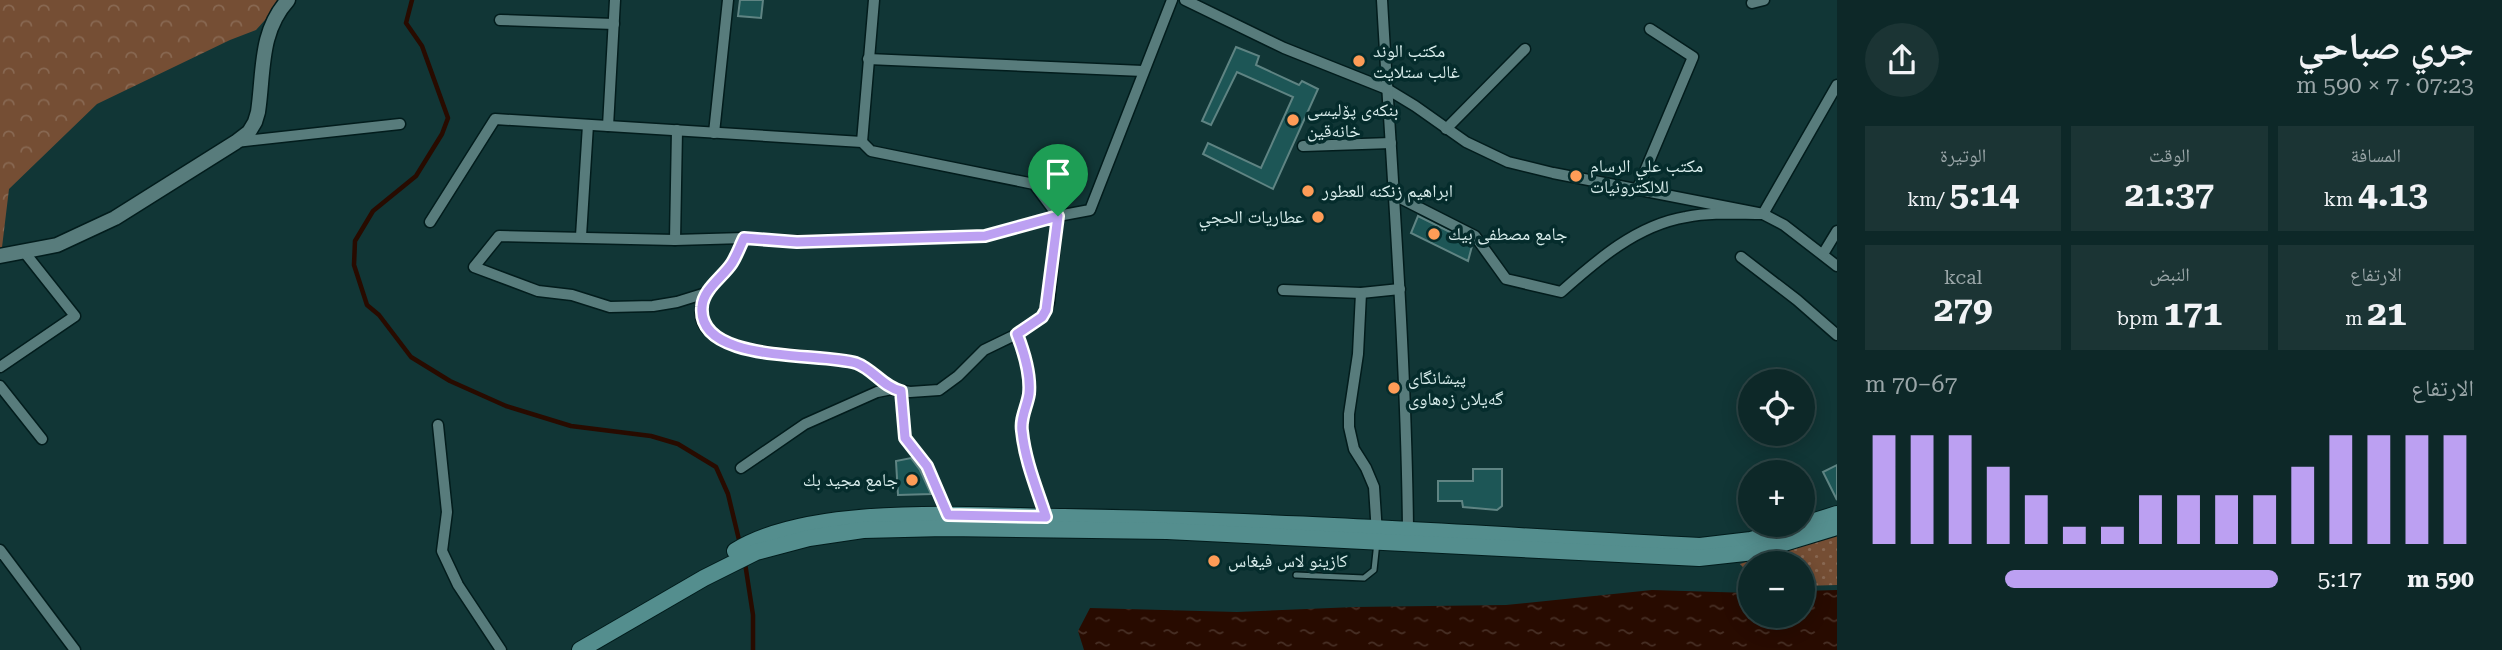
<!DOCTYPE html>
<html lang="ar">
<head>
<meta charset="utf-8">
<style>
	:root { --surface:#0d2828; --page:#1b3434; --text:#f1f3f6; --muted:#9aa6a8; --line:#2d4445; --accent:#bca0f2 }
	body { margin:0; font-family:"Roboto Serif","Noto Naskh Arabic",serif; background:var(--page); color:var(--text); direction:rtl; height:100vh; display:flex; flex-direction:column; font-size:26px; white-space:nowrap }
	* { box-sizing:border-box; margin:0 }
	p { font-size:23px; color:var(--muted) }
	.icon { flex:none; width:38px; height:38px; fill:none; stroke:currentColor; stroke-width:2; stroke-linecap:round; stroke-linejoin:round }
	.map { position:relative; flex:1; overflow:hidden; direction:ltr }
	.panel { display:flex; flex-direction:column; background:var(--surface); width:665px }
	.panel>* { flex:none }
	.fabs { position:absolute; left:1738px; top:369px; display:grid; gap:14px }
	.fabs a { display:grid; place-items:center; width:77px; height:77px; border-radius:50%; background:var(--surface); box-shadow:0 4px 18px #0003,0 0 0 2px var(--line); font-size:35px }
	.pin { position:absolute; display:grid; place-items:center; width:60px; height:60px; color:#fff; margin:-72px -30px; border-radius:50% 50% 50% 0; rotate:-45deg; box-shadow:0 0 7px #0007 }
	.pin .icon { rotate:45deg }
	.round { display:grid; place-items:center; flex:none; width:74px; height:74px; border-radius:37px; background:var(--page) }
	.headline { display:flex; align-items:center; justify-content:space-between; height:119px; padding:0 28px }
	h1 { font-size:38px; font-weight:700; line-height:52px }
	.figures { display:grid; grid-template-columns:repeat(3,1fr); gap:10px; height:119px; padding:7px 28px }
	.figures div { display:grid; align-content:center; border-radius:0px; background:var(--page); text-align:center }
	.figures b { font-size:35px; font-weight:700 }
	.figures small { font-size:19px; font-weight:400 }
	.figures p { font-size:19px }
	.chart { height:196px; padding:14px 28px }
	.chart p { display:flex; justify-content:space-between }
	.chart svg { width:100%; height:126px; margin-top:7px; stroke:var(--accent); stroke-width:6 }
	ul { padding:0 28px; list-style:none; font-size:23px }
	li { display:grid; grid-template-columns:112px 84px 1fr; align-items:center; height:52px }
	li i { height:18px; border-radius:9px; background:var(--accent) }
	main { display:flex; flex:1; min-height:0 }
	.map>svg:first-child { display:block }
</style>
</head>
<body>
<main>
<section class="panel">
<div class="headline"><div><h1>جري صباحي</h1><p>07:23 · 7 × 590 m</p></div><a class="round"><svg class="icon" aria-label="share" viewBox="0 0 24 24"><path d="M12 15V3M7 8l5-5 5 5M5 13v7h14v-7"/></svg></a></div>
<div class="figures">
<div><p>المسافة</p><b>4.13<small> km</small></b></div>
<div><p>الوقت</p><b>21:37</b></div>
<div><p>الوتيرة</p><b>5:14<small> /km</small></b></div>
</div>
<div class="figures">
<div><p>الارتفاع</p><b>21<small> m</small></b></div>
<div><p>النبض</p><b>171<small> bpm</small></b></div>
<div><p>kcal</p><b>279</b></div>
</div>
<div class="chart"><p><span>الارتفاع</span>67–70 m</p>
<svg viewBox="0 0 160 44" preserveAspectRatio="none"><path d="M5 44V6M15 44V6M25 44V6M35 44V17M45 44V27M55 44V38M65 44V38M75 44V27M85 44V27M95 44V27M105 44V27M115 44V17M125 44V6M135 44V6M145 44V6M155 44V6"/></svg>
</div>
<ul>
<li><b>590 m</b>5:17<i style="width:66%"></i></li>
</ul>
</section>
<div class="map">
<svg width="1837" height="650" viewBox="0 0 1837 650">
	<defs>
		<pattern id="forest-crowns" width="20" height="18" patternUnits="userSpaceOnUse" patternTransform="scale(1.75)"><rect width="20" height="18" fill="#754e34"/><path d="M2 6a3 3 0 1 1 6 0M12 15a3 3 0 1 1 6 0" fill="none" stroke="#886852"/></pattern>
		<pattern id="park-dots" width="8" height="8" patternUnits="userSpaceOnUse" patternTransform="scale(1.75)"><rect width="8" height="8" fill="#754e34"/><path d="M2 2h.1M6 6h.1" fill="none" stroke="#886852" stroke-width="1.8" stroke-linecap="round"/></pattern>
		<pattern id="water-ripples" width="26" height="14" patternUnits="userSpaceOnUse" patternTransform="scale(1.75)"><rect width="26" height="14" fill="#280b00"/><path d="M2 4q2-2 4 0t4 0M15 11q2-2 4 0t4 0" fill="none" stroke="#472f25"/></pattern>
	</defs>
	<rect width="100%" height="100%" fill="#113636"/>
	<polygon fill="url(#forest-crowns)" points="0,0 283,0 256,30 230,40 97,104 9,189 0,264"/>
	<polygon fill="url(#park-dots)" points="1837,533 1837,585 1803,586 1802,564 1750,564 1750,575 1740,564"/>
	<polygon fill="url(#water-ripples)" points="1652,590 1750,593 1750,616 1802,616 1803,591 1837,590 1837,650 1084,650 1078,631 1090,608 1237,612 1355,607 1506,605"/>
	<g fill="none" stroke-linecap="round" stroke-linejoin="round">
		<g stroke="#280b00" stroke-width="4.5">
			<polyline points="412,0 406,23 422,46 448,118 442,134 416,176 373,211 355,241 354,265 367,305 379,315 411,357 450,381 506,406 571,426 651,436 678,444 716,467 728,494 740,544"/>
			<polyline points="745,563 753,615 753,650"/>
		</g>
	</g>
	<g fill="#1d5656" stroke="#5f8483" stroke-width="2">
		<polygon points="740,0 763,0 761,18 738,16"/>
		<polygon points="1236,47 1259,56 1256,65 1299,85 1302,81 1318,89 1273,189 1203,154 1208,143 1261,168 1293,97 1237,72 1211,125 1202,121"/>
		<polygon points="1418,216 1470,242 1472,246 1468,261 1411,233"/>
		<polygon points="911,458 920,470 931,494 898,495 896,461"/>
		<polygon points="1837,465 1837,500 1823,472"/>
		<polygon points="1473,469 1502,469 1502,506 1497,510 1463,507 1462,501 1438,501 1438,481 1473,481"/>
	</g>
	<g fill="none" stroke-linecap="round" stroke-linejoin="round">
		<defs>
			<polyline id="service" points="1296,575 1364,578 1374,570 1377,542"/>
			<g id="minor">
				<polyline points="1185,0 1284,48 1387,89 1415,106 1466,142 1508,162 1553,173 1763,214 1784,225 1837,266"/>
				<path d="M1382,0C1392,176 1406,352 1408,528"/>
				<polyline points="1752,3 1764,0"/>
				<polyline points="500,20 614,24"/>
				<polyline points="868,59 1143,71"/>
				<polyline points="608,126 615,0"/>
				<polyline points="1446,129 1525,49"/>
				<polyline points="714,133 728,0"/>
				<polyline points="236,142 400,124"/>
				<polyline points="862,142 874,0"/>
				<polyline points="1303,146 1391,143"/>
				<polyline points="1637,190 1693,57 1650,29"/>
				<path d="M1396,196L1475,236L1506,279L1561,292C1597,260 1637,225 1686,217C1712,212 1737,214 1763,214L1837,85"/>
				<polyline points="430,222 495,119 862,142 871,151 1034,184 1058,216 1049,303 1042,317 1019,333 984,350 958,376 939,390 910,392 892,389 877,392 805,424 741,468"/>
				<polyline points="581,236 588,125"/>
				<path d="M744,238C740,246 737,255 732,263C724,276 708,286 703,300C682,365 826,350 858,364C870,369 882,381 892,389"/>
				<polyline points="675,240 677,130"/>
				<polyline points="1823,254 1837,231"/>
				<polyline points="1741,257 1797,300 1837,335"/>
				<polyline points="1283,290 1361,293 1400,289"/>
				<polyline points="706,293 677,302 653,306 610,307 572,295 538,291 474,267 499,236 675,240 744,238 797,241 985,236 1058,216 1090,210 1172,0"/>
				<polyline points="1361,293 1358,354 1349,414 1349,427 1354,449 1366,468 1374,487 1377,534"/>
				<path d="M1017,334C1024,353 1031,374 1029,394C1027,407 1020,418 1022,431C1024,461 1037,489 1046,517"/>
				<polyline points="0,367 75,316 25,253"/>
				<polyline points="0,386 42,439"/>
				<polyline points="901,391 905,438 927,466 948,515"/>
				<polyline points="438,425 447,512 442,551 458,585 501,650"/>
				<polyline points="0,550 75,650"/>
			</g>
			<path id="tertiary" d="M0,256L57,245L115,218L236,142L249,132L255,122L258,112C264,72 259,32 288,0"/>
			<g id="secondary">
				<polyline points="1802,525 1837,514"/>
				<path d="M735,551C812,503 973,516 1064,517C1276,520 1488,535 1700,546L1751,540L1802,525"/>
				<polyline points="580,650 704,578 756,552 809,538 863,530 945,528 1167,531 1699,558 1754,552 1837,527"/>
			</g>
		</defs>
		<use href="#service" stroke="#021c1c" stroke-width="8"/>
		<use href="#minor" stroke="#021c1c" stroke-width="13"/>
		<use href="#tertiary" stroke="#021c1c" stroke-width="17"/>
		<use href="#secondary" stroke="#021c1c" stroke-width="18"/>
		<use href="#service" stroke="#587c7c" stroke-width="5"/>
		<use href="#minor" stroke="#587c7c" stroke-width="10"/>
		<use href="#tertiary" stroke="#587c7c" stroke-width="14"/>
		<use href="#secondary" stroke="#548e8e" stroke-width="16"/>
	</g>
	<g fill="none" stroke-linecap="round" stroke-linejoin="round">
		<defs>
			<path id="route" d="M1058,216L1046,310L1042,317L1017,334C1024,352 1031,374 1029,394C1027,407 1020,418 1022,431C1025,461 1037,489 1046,517L948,515L927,466L905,438L901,391C883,387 873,369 856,363C819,352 697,364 702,307C703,289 723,277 732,263C737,255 740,246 744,238L797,242L985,236Z"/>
		</defs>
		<use href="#route" stroke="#fff" stroke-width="14"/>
		<use href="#route" stroke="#bca0f2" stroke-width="9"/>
	</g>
	<g fill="#fe9c57" stroke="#052c2c" stroke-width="2.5">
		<circle cx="1359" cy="61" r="7"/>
		<circle cx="1293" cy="120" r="7"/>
		<circle cx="1576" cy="176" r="7"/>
		<circle cx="1308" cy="191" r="7"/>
		<circle cx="1318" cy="217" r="7"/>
		<circle cx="1434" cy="234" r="7"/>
		<circle cx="1394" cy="388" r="7"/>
		<circle cx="912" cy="480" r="7"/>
		<circle cx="1214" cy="561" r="7"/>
	</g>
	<g text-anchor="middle" stroke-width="7" stroke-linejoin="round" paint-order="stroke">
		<g font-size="18" fill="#d9edec" stroke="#052c2c" text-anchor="start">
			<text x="1373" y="57">مكتب الوند<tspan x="1373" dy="21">غالب ستلايت</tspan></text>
			<text x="1307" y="116">بنکەی پۆلیسی<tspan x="1307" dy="21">خانەقین</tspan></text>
			<text x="1590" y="172">مكتب علي الرسام<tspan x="1590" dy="21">للالكترونيات</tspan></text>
			<text x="1322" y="197">ابراهيم زنكنه للعطور</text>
			<text x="1304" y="223" text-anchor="end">عطاريات الحجي</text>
			<text x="1448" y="240">جامع مصطفى بيك</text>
			<text x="1408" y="384">پیشانگای<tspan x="1408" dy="21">گەیلان زەهاوی</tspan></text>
			<text x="898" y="486" text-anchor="end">جامع مجيد بك</text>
			<text x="1228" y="567">كازينو لاس فيغاس</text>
		</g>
	</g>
</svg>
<div class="fabs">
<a><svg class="icon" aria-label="locate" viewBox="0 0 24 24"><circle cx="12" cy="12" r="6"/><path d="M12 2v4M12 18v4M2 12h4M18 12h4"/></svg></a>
<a>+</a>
<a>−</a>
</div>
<div class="pin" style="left:1058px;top:216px;background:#1e9e55"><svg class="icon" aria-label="arrive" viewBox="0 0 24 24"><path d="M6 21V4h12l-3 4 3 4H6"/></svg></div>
</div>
</main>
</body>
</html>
